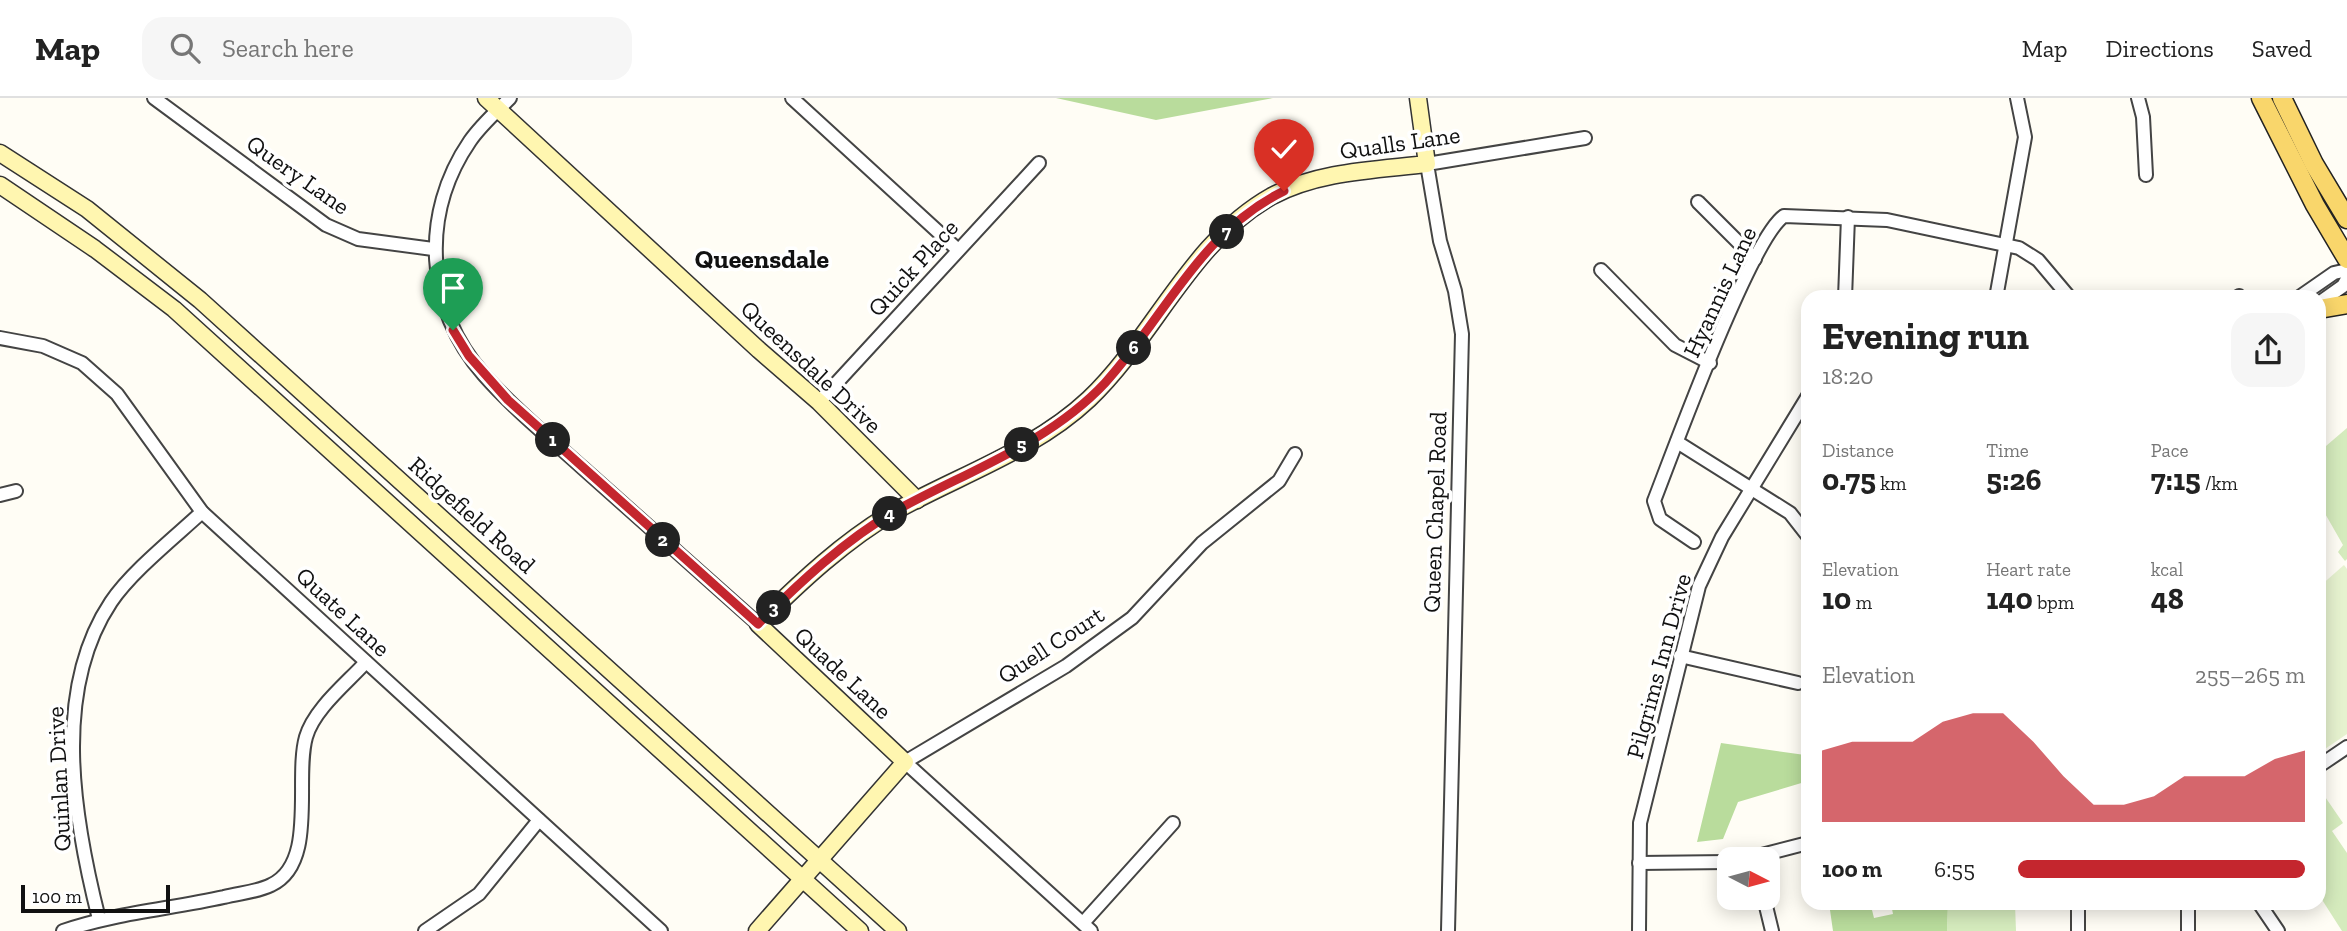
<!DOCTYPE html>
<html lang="en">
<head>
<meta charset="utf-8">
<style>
	:root { --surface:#fff; --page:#f6f6f6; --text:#222; --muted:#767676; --line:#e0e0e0; --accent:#c4262e }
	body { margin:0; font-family:"Zilla Slab",serif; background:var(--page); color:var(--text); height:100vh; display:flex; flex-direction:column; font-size:26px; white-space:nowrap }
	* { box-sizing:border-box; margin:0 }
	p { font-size:23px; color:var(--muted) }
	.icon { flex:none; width:38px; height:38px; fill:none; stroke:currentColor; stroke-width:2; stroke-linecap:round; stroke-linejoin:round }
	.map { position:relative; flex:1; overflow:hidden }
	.drawer { position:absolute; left:1801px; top:192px; width:525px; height:620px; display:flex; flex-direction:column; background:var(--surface); border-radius:21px; box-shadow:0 4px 18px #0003 }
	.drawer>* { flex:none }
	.needle { width:46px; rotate:96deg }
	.tools { position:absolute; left:1717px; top:749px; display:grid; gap:14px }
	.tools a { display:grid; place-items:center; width:63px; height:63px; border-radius:14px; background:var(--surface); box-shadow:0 4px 18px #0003; font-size:35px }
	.scale { position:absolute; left:21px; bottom:18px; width:149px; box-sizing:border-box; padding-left:7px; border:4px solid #111; border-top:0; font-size:19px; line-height:24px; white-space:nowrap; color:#111; -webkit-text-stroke:5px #fff; paint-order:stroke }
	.pin { position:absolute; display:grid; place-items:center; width:60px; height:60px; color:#fff; margin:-72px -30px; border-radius:50% 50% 50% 0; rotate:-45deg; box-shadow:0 0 7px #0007 }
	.pin .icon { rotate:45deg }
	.km { position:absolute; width:35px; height:35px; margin:-18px; border-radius:50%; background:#222; color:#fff; font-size:19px; line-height:35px; text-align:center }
	.round { display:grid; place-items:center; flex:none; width:74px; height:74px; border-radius:21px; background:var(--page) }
	.summary { display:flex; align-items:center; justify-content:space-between; height:119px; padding:0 21px }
	h1 { font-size:38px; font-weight:700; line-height:52px }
	.figures { display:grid; grid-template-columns:repeat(3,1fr); gap:10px; height:119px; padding:7px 21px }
	.figures div { display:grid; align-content:center }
	.figures b { font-size:30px; font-weight:700 }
	.figures small { font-size:19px; font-weight:400 }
	.figures p { font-size:19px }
	.chart { height:196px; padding:14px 21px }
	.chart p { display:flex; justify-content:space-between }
	.chart svg { width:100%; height:126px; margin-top:7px; fill:var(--accent); opacity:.7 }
	ul { padding:0 21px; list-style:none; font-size:23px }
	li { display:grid; grid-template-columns:112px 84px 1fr; align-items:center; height:52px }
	li i { height:18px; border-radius:9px; background:var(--accent) }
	header { display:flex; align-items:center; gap:42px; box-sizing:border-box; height:98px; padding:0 35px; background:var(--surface); border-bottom:2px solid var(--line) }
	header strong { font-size:33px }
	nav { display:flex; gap:38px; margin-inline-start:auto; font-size:24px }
	.search { width:490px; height:63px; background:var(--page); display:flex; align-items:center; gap:18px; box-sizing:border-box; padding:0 24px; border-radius:21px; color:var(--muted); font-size:26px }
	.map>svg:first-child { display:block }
</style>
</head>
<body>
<header>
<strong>Map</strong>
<div class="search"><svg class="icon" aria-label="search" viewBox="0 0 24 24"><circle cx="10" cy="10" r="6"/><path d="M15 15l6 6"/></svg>Search here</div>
<nav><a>Map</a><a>Directions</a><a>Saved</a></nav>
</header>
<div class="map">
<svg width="2347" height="833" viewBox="0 0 2347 833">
	<rect width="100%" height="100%" fill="#fffdf5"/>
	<g fill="#d5ebbd">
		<polygon points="2347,330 2347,461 2345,463 2338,454 2343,447 2319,405 2319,354"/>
		<polygon points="2319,690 2343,725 2332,733 2347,755 2347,833 2342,833 2319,797"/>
		<polygon points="1948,806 2015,806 2016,833 1947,833"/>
	</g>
	<g fill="#b9dc9c">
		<polygon points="1056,0 1273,0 1156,22"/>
		<polygon points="1721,645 1805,657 1808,653 1808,683 1738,704 1723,741 1697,744"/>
		<polygon points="1829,805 1880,805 1871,808 1874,820 1893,816 1891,806 1948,805 1947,833 1833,833"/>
	</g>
	<polygon fill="#e6f2cf" points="2344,467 2347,471 2347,636 2319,655 2319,489"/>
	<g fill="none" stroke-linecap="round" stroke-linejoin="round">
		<defs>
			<g id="street">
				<polyline points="154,0 326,127 358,141 433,151"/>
				<path d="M510,0C496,14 481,27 470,43C420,116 425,210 484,277C514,311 550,340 584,371C642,423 700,475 758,526"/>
				<polyline points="792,0 958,152"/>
				<polyline points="2138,0 2143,19 2146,77"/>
				<polyline points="1698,104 1755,161"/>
				<polyline points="1601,172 1675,247 1710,265"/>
				<polyline points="1845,200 1848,119"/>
				<polyline points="1996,200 2025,39 2017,0"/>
				<polyline points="2238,200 2239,198"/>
				<polyline points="2298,200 2334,175 2347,172"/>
				<polyline points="2319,205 2343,188 2347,181"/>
				<polyline points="0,240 43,248 82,265 117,296 202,414 661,833"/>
				<polyline points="819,304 1039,65"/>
				<polyline points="1677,344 1790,415 1808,438"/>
				<polyline points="0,397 16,393"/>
				<path d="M1694,444L1660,421L1654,403C1673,354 1751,140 1784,118L1887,122L2019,150L2038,162L2070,200"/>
				<polyline points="1680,558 1798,585"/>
				<polyline points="2319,668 2347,649"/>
				<polyline points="1746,761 1808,745"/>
				<polyline points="1639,765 1729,764"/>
				<polyline points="1764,800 1772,833"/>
				<polyline points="2078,805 2078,833"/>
				<polyline points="2188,805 2188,833"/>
				<polyline points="2259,805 2278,833"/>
				<path d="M99,821C74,722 51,594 111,504C131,474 175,439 202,414"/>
				<polyline points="1083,825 1173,725"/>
				<path d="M63,833C115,815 170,811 224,799C239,795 257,794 271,787C318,765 294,681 306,639C314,611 347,585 366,564"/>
				<polyline points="425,833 479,796 539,722"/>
				<polyline points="1091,833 905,664 1066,568 1132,520 1202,445 1279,383 1295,356"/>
				<polyline points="1448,833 1462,236 1455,193 1440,143 1427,66 1585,40"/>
				<polyline points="1639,833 1640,725 1699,488 1722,439 1808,298"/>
			</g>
			<g id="secondary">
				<polyline points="486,0 759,252 819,304 917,402"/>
				<polyline points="0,55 87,111 200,202 898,833"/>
				<polyline points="0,87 95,151 174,211 860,833"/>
				<path d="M757,833L905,664L758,526C799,485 846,441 897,412C960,377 1035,352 1089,301C1155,238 1190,144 1272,98C1319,73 1376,72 1427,66L1418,0"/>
			</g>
			<g id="primary">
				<polyline points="2261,0 2315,107 2347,161"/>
				<polyline points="2282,0 2314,66 2347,121"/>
				<polyline points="2319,211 2347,206"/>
			</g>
		</defs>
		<use href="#street" stroke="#444" stroke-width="16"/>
		<use href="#secondary" stroke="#333" stroke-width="19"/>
		<use href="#primary" stroke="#222" stroke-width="21"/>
		<use href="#street" stroke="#fff" stroke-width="12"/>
		<use href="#secondary" stroke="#fff6b0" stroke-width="16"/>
		<use href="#primary" stroke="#f9d66b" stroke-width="18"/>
	</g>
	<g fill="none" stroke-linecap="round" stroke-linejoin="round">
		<defs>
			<path id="route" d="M453,232L469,258L508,302L758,526C799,485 846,441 897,412C968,373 1049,345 1105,285C1165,219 1200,134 1284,93"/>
		</defs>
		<use href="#route" stroke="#fff" stroke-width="14"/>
		<use href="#route" stroke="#c4262e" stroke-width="9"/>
	</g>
	<g text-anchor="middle" stroke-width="7" stroke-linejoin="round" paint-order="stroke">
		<g font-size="24" fill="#111" stroke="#fff">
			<text transform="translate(1400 45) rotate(-8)" y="8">Qualls Lane</text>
			<text transform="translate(298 77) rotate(35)" y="8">Query Lane</text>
			<text transform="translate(913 170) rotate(-48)" y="8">Quick Place</text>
			<text transform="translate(1720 194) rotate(-65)" y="8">Hyannis Lane</text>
			<text transform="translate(811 269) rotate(43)" y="8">Queensdale Drive</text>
			<text transform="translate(1435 414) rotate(-88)" y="8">Queen Chapel Road</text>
			<text transform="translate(472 417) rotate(42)" y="8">Ridgefield Road</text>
			<text transform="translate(343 514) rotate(43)" y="8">Quate Lane</text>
			<text transform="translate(1051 547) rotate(-33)" y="8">Quell Court</text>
			<text transform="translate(1659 568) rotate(-75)" y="8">Pilgrims Inn Drive</text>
			<text transform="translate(843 575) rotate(43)" y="8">Quade Lane</text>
			<text transform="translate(59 681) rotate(-93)" y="8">Quinlan Drive</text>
		</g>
		<g font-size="26" font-weight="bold" fill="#111" stroke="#fff">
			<text x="762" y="170">Queensdale</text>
		</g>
	</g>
</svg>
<div class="tools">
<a><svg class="needle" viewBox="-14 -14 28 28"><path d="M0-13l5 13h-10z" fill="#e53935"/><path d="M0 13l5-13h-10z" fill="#767676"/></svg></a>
</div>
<div class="scale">100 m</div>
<div class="pin" style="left:453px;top:232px;background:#1e9e55"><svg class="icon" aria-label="arrive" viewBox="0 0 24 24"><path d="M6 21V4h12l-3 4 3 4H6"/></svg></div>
<div class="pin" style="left:1284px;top:93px;background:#d93025"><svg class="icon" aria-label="check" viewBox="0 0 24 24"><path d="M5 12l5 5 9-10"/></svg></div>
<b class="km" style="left:553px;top:342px">1</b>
<b class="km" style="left:663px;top:442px">2</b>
<b class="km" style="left:774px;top:510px">3</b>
<b class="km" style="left:890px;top:416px">4</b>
<b class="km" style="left:1022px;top:347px">5</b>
<b class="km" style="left:1134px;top:250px">6</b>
<b class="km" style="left:1227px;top:134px">7</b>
<section class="drawer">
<div class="summary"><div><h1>Evening run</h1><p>18:20</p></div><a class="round"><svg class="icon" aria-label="share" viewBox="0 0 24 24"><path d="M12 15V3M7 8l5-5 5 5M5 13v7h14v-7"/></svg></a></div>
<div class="figures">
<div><p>Distance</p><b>0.75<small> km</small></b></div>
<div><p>Time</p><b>5:26</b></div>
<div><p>Pace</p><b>7:15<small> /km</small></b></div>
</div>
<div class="figures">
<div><p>Elevation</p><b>10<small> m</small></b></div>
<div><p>Heart rate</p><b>140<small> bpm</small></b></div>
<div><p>kcal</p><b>48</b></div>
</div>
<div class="chart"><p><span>Elevation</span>255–265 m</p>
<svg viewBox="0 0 160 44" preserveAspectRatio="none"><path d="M0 44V19L10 16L20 16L30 16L40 9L50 6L60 6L70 16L80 28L90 38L100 38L110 35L120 28L130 28L140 28L150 22L160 19V44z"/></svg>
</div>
<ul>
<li><b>100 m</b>6:55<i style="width:100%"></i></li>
</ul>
</section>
</div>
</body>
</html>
